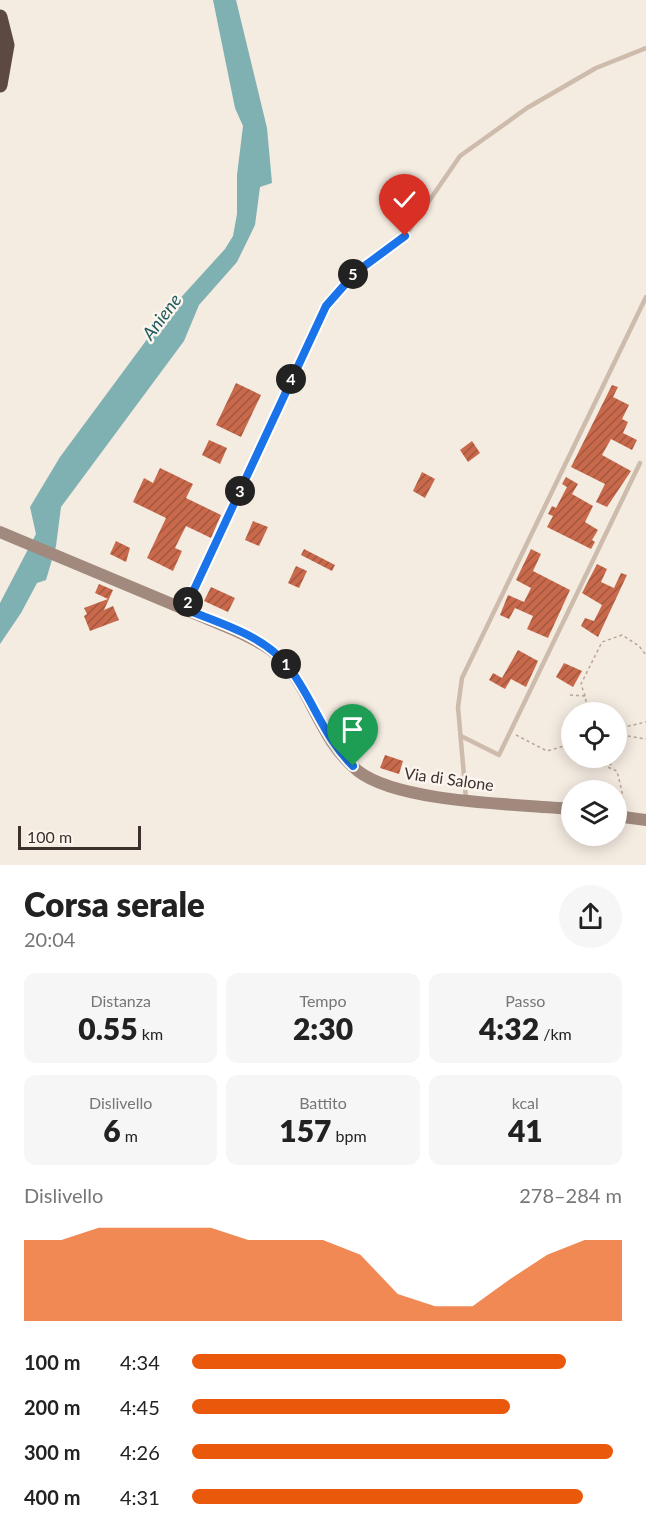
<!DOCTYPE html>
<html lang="it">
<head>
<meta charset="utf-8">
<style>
	:root { --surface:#fff; --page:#f6f6f6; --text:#222; --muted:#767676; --accent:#ea580c }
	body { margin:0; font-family:Lato,sans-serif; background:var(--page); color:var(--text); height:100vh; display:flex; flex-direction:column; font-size:22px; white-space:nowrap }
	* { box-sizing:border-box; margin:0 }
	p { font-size:20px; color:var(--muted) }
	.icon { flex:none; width:33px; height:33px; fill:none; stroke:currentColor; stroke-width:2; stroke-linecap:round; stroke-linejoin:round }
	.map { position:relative; height:865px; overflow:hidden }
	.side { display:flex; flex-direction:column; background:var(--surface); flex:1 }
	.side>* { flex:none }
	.buttons { position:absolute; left:561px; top:702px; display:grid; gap:12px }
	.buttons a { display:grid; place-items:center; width:66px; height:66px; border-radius:50%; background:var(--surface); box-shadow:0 3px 15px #0003; font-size:30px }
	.scale { position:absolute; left:18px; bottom:15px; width:123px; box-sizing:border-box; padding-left:6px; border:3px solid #3b302b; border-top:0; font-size:16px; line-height:21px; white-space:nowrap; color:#3b302b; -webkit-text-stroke:4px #fbf5ee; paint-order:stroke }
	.pin { position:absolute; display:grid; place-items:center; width:51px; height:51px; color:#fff; margin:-62px -26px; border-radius:50% 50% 50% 0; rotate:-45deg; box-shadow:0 0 6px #0007 }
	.pin .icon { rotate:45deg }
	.km { position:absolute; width:30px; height:30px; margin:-15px; border-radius:50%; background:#222; color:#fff; font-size:16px; line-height:30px; text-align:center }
	.round { display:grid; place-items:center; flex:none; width:63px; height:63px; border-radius:32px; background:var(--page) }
	.overview { display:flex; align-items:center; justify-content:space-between; height:102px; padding:0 24px }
	h1 { font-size:33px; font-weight:800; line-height:45px }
	.figures { display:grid; grid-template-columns:repeat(3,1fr); gap:9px; height:102px; padding:6px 24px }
	.figures div { display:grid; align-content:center; border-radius:12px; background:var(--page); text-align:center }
	.figures b { font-size:30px; font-weight:800 }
	.figures small { font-size:16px; font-weight:400 }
	.figures p { font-size:16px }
	.chart { height:168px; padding:12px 24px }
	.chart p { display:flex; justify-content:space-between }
	.chart svg { width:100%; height:108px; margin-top:6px; fill:var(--accent); opacity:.7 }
	ul { padding:0 24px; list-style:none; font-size:20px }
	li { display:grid; grid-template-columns:96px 72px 1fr; align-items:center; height:45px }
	li i { height:15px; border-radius:8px; background:var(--accent) }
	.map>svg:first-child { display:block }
</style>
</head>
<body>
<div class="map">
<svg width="646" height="865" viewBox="0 0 646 865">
	<defs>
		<pattern id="building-hatch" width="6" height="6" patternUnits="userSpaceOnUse" patternTransform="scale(1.5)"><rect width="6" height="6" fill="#c8694b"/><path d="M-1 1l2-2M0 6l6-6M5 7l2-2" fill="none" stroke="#a4573f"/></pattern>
	</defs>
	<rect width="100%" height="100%" fill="#f4ebe1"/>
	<polygon fill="#7fb0b2" points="213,0 236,0 267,128 272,183 260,187 255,225 237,262 199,305 184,341 61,507 56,546 46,580 37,583 21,613 0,644 0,603 36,534 30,507 60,457 165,315 225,249 233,236 237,214 237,175 243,126 235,108"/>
	<g fill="url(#building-hatch)">
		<polygon points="236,383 261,395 241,437 216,425"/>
		<polygon points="612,385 618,387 613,397 629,405 622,419 628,422 623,433 637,440 632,450 611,439 602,455 631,471 607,507 596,502 605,484 571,467"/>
		<polygon points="209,440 227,448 220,464 202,455"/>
		<polygon points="472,441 480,453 468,462 460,450"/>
		<polygon points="160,468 193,484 186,498 221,515 211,538 186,526 175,548 182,551 173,571 147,558 166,518 133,502 144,478 153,483"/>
		<polygon points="422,472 435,479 425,498 413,491"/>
		<polygon points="566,477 578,484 572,494 593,506 585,522 598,530 592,540 595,542 591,549 547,527 553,516 548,514 552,506 556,508 567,487 562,484"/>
		<polygon points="253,521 268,527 259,546 245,540"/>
		<polygon points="116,541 130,548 126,562 110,554"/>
		<polygon points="304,549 335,565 332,571 301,555"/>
		<polygon points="531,549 541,554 533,571 570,590 548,638 527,629 533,616 515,608 509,619 500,615 508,595 524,602 531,588 516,580"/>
		<polygon points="597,564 607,569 601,582 614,588 621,573 627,575 598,637 581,626 585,618 594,621 602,605 582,593"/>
		<polygon points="296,566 307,571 299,588 288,583"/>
		<polygon points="99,584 113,590 104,610 113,606 119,620 90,631 84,616 87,614 84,608 108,599 95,593"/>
		<polygon points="211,587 235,598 228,612 204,601"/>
		<polygon points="518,650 538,661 526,687 511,679 505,689 489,680 493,673 502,678"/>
		<polygon points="564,663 582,671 573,687 556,677"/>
		<polygon points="385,755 403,761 399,774 380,768"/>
	</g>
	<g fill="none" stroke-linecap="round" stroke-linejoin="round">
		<g stroke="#b9a596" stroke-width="1.5" stroke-dasharray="3 3" stroke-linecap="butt">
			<polyline points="570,695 585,696 588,712"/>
			<polyline points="585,696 581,684 602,642 622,635 639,646 646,655"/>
			<polyline points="616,729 646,722"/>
			<polyline points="616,734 646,739"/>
			<polyline points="516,735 547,751 564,746 572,750"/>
			<polyline points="586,758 617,771 623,796 620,804 622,806"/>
			<polyline points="606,758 613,768"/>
		</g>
		<g stroke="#cdbbac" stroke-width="4.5">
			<polyline points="301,358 326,306 341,286 405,236 460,156 527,108 596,68 646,48"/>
			<polyline points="461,736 499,755 640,463"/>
			<polyline points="466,799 458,707 462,678 646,297"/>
		</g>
		<polyline stroke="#cdbbac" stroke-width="8" points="185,609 301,358"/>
		<g stroke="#a18a7d" stroke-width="12">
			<path d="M0,532L234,630C253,639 273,648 287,665C313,698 323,743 358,771C399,803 517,804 572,809"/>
			<polyline points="616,816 646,820"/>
		</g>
		<polyline stroke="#5c4a42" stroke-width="15" points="0,17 7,45 0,85"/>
	</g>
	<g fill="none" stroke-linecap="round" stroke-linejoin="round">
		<defs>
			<path id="route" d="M353,766C323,737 312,696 287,665C263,635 219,623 185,609L326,306L355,273L405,236"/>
		</defs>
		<use href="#route" stroke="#fff" stroke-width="12"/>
		<use href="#route" stroke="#1a73e8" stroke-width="8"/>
	</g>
	<g text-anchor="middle" stroke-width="5" stroke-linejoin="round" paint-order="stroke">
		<g font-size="16" fill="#3b302b" stroke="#fbf5ee">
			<text transform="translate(449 779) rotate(8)" y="6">Via di Salone</text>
		</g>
		<g font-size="18" font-style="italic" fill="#1f5a5e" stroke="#fbf5ee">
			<text transform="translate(162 317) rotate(-53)" y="6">Aniene</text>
		</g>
	</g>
</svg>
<div class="buttons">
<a><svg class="icon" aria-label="locate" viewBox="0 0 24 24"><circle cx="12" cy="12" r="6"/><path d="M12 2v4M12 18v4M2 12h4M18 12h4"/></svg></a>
<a><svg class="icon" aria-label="layers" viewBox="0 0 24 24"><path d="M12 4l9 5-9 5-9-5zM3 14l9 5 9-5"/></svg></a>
</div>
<div class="scale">100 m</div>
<div class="pin" style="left:353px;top:766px;background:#1e9e55"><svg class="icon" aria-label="arrive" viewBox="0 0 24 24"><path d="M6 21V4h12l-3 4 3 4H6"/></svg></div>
<div class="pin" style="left:405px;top:236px;background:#d93025"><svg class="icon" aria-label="check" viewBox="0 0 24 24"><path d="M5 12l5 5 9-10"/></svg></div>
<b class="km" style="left:286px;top:664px">1</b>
<b class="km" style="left:188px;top:602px">2</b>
<b class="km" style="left:240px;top:491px">3</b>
<b class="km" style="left:291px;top:379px">4</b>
<b class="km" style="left:353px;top:274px">5</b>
</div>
<section class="side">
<div class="overview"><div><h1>Corsa serale</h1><p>20:04</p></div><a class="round"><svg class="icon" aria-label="share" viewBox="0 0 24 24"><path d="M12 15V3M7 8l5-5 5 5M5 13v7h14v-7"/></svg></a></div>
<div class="figures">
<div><p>Distanza</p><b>0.55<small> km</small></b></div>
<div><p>Tempo</p><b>2:30</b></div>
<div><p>Passo</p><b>4:32<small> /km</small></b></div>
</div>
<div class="figures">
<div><p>Dislivello</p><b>6<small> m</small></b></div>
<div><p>Battito</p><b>157<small> bpm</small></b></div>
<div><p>kcal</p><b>41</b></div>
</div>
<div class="chart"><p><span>Dislivello</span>278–284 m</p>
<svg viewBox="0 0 160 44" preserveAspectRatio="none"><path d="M0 44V11L10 11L20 6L30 6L40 6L50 6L60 11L70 11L80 11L90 17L100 33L110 38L120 38L130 27L140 17L150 11L160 11V44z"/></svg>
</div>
<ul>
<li><b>100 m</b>4:34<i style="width:87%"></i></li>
<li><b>200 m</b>4:45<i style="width:74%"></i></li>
<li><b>300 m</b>4:26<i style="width:98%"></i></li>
<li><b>400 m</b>4:31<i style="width:91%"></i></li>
</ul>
</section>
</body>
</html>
